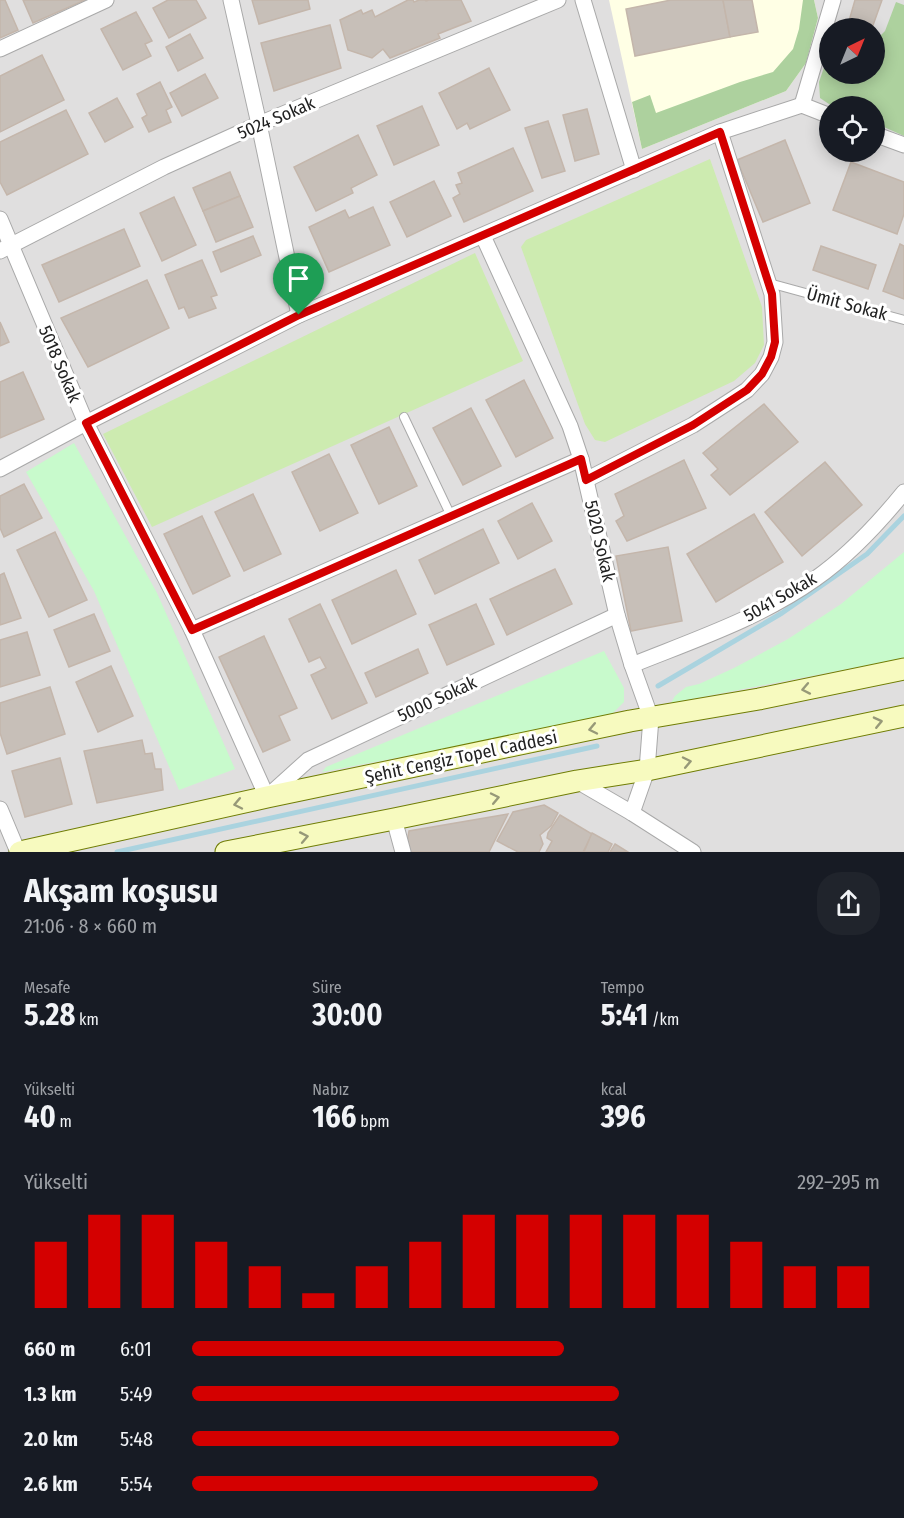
<!DOCTYPE html>
<html lang="tr">
<head>
<meta charset="utf-8">
<style>
	:root { --surface:#171b24; --page:#20242c; --text:#f1f3f6; --muted:#9ea1a6; --accent:#d40000 }
	body { margin:0; font-family:"Fira Sans Condensed",sans-serif; background:var(--page); color:var(--text); height:100vh; display:flex; flex-direction:column; font-size:22px; white-space:nowrap }
	* { box-sizing:border-box; margin:0 }
	p { font-size:20px; color:var(--muted) }
	.icon { flex:none; width:33px; height:33px; fill:none; stroke:currentColor; stroke-width:2; stroke-linecap:round; stroke-linejoin:round }
	.map { position:relative; height:852px; overflow:hidden }
	.side { display:flex; flex-direction:column; background:var(--surface); flex:1 }
	.side>* { flex:none }
	.needle { width:39px; rotate:43deg }
	.controls { position:absolute; left:819px; top:18px; display:grid; gap:12px }
	.controls a { display:grid; place-items:center; width:66px; height:66px; border-radius:50%; background:var(--surface); box-shadow:0 3px 15px #0003; font-size:30px }
	.pin { position:absolute; display:grid; place-items:center; width:51px; height:51px; color:#fff; margin:-62px -26px; border-radius:50% 50% 50% 0; rotate:-45deg; box-shadow:0 0 6px #0007 }
	.pin .icon { rotate:45deg }
	.round { display:grid; place-items:center; flex:none; width:63px; height:63px; border-radius:24px; background:var(--page) }
	.overview { display:flex; align-items:center; justify-content:space-between; height:102px; padding:0 24px }
	h1 { font-size:33px; font-weight:700; line-height:45px }
	.stats { display:grid; grid-template-columns:repeat(3,1fr); gap:9px; height:102px; padding:6px 24px }
	.stats div { display:grid; align-content:center }
	.stats b { font-size:30px; font-weight:700 }
	.stats small { font-size:16px; font-weight:400 }
	.stats p { font-size:16px }
	.chart { height:168px; padding:12px 24px }
	.chart p { display:flex; justify-content:space-between }
	.chart svg { width:100%; height:108px; margin-top:6px; stroke:var(--accent); stroke-width:6 }
	ul { padding:0 24px; list-style:none; font-size:20px }
	li { display:grid; grid-template-columns:96px 72px 1fr; align-items:center; height:45px }
	li i { height:15px; border-radius:8px; background:var(--accent) }
	.map>svg:first-child { display:block }
</style>
</head>
<body>
<div class="map">
<svg width="904" height="852" viewBox="0 0 904 852">
	<rect width="100%" height="100%" fill="#f2efe9"/>
	<path fill="#e0dfdf" fill-rule="evenodd" d="M0,0H904V852H0ZM830,28H874V74H830ZM830,106H874V152H830Z"/>
	<polygon fill="#ffffe5" points="609,0 814,0 818,18 806,63 786,91 642,149"/>
	<g fill="#cdebb0">
		<polygon points="710,159 762,307 764,345 755,363 734,381 605,442 595,440 585,424 521,247 526,240"/>
		<polygon points="475,253 523,361 152,527 103,434"/>
	</g>
	<g fill="#add19e">
		<polygon points="803,0 814,0 818,18 806,63 786,91 642,149 632,102 650,95 656,113 740,82 773,72 793,49 799,29"/>
		<polygon points="896,2 904,5 904,136 875,123 874,106 832,106 820,98 819,82 829,53 830,74 874,74 875,38 878,38 885,31"/>
	</g>
	<g fill="#c8facc">
		<polygon points="74,443 157,593 235,769 179,790 94,591 26,472"/>
		<polygon points="904,552 904,658 671,703 675,696 686,687 699,684 734,668 788,639 841,604"/>
		<polygon points="604,651 624,688 624,702 608,718 322,772 326,767"/>
	</g>
	<g fill="none" stroke-linecap="round" stroke-linejoin="round">
		<g stroke="#aad3df" stroke-width="5">
			<polyline points="658,686 782,613 867,554 904,516"/>
			<polyline points="117,852 597,746"/>
		</g>
	</g>
	<g fill="#c7bfb8" stroke="#c4b6ab" stroke-width="1.5">
		<polygon points="0,0 5,0 18,30 0,38"/>
		<polygon points="23,0 85,0 33,23"/>
		<polygon points="168,0 196,0 206,18 169,38 153,8"/>
		<polygon points="252,0 308,0 310,9 259,24"/>
		<polygon points="408,0 413,0 414,2 419,0 425,0 426,1 429,0 461,0 471,21 438,34 440,38 390,58 383,49 372,58 348,50 340,20 361,10 363,14 372,10 375,17"/>
		<polygon points="671,0 723,0 730,37 635,56 626,9"/>
		<polygon points="723,0 752,0 758,32 730,37"/>
		<polygon points="855,0 882,0 872,28 847,28"/>
		<polygon points="136,12 152,41 145,44 151,56 123,70 101,29"/>
		<polygon points="330,25 341,68 274,91 261,43"/>
		<polygon points="190,34 203,58 178,71 166,47"/>
		<polygon points="42,55 64,100 0,132 0,76"/>
		<polygon points="489,68 510,110 470,129 467,123 457,129 439,93"/>
		<polygon points="205,74 218,98 182,116 170,93"/>
		<polygon points="160,82 172,107 166,110 171,122 149,132 142,118 147,115 137,94"/>
		<polygon points="117,98 133,127 105,142 89,113"/>
		<polygon points="422,106 439,145 394,165 377,126"/>
		<polygon points="587,109 599,154 575,161 563,115"/>
		<polygon points="66,110 88,154 7,195 0,182 0,142"/>
		<polygon points="548,121 565,171 542,178 525,128"/>
		<polygon points="358,135 377,175 351,188 353,193 316,211 294,167"/>
		<polygon points="785,140 810,203 763,222 737,160"/>
		<polygon points="513,148 533,191 464,222 453,198 460,194 456,185 462,183 458,173"/>
		<polygon points="851,162 904,182 904,214 897,234 833,210"/>
		<polygon points="230,172 240,196 203,211 193,188"/>
		<polygon points="434,181 451,216 407,237 390,202"/>
		<polygon points="240,196 253,227 216,242 203,211"/>
		<polygon points="174,197 196,245 162,261 140,213"/>
		<polygon points="373,207 390,245 329,272 309,227 345,210 349,218"/>
		<polygon points="124,229 140,266 59,302 42,265"/>
		<polygon points="253,236 261,255 221,272 213,252"/>
		<polygon points="900,244 904,246 904,299 883,291"/>
		<polygon points="821,246 876,265 868,289 813,270"/>
		<polygon points="202,260 217,295 211,297 216,308 189,318 184,307 179,309 165,275"/>
		<polygon points="147,280 169,328 88,367 61,318"/>
		<polygon points="0,322 9,342 0,346"/>
		<polygon points="23,372 44,419 0,438 0,382"/>
		<polygon points="524,380 553,438 516,457 486,400"/>
		<polygon points="764,404 798,442 730,495 711,475 718,469 703,453"/>
		<polygon points="471,408 501,466 463,485 433,428"/>
		<polygon points="389,427 417,486 379,504 351,445"/>
		<polygon points="329,454 358,513 320,531 292,472"/>
		<polygon points="684,460 706,508 627,541 616,521 624,516 615,494"/>
		<polygon points="825,462 862,505 802,556 765,512"/>
		<polygon points="24,484 42,518 4,537 0,528 0,496"/>
		<polygon points="253,494 281,554 244,571 215,512"/>
		<polygon points="532,503 552,541 518,559 498,521"/>
		<polygon points="754,514 783,562 716,602 687,554"/>
		<polygon points="202,516 230,576 193,594 164,534"/>
		<polygon points="483,529 499,563 435,594 419,560"/>
		<polygon points="55,532 87,600 49,617 17,550"/>
		<polygon points="668,547 682,621 631,631 616,556"/>
		<polygon points="555,569 572,604 507,635 490,599"/>
		<polygon points="396,570 416,614 352,644 332,600"/>
		<polygon points="4,573 21,618 0,625 0,575"/>
		<polygon points="320,604 367,703 332,719 311,675 326,668 320,657 309,662 289,619"/>
		<polygon points="476,604 494,644 447,665 429,625"/>
		<polygon points="94,614 110,651 69,667 54,630"/>
		<polygon points="27,632 40,675 0,687 0,640"/>
		<polygon points="264,636 297,708 279,716 290,740 263,752 219,657"/>
		<polygon points="418,649 428,673 376,697 365,673"/>
		<polygon points="111,666 133,716 98,732 76,682"/>
		<polygon points="50,687 65,734 7,754 0,733 0,703"/>
		<polygon points="142,740 145,754 152,753 155,769 161,769 163,790 97,803 84,751"/>
		<polygon points="60,758 72,804 25,817 12,771"/>
		<polygon points="544,805 558,813 551,826 540,835 543,844 539,852 518,852 497,841 513,812"/>
		<polygon points="508,814 489,852 408,852 407,843 409,831"/>
		<polygon points="560,815 592,834 583,852 546,852 552,841 547,838 548,833"/>
		<polygon points="592,833 612,844 608,852 584,852"/>
		<polygon points="615,844 628,852 610,852"/>
	</g>
	<g fill="none" stroke-linecap="round" stroke-linejoin="round">
		<defs>
			<g id="lane">
				<polyline points="769,283 904,320"/>
				<polyline points="404,417 451,516"/>
			</g>
			<g id="street">
				<polyline points="231,0 259,124 299,315"/>
				<polyline points="583,0 634,170"/>
				<polyline points="0,49 106,0"/>
				<polyline points="802,105 833,0"/>
				<polyline points="874,134 904,145"/>
				<polyline points="0,219 86,423 192,630 267,797 308,760 617,615"/>
				<polyline points="483,236 570,426 581,459 617,615 632,665 651,718 647,770 632,813"/>
				<polyline points="0,251 164,167 259,124 558,0"/>
				<polyline points="0,469 86,423 299,315 720,132 802,105 830,116"/>
				<polyline points="586,480 693,425 747,390 762,374 771,357 775,342 772,294 720,132"/>
				<polyline points="192,630 581,459"/>
				<path d="M632,665C694,640 760,618 815,579C848,556 878,524 904,492"/>
				<polyline points="577,781 632,813 693,852"/>
				<polyline points="0,809 18,852"/>
				<polyline points="394,819 403,852"/>
			</g>
			<g id="secondary">
				<polyline points="20,852 267,797 630,721 759,699 904,669"/>
				<polyline points="226,852 394,819 577,781 647,770 904,716"/>
			</g>
		</defs>
		<use href="#lane" stroke="#a9a9a9" stroke-width="10"/>
		<use href="#street" stroke="#a9a9a9" stroke-width="17"/>
		<use href="#secondary" stroke="#707d05" stroke-width="23"/>
		<use href="#lane" stroke="#fff" stroke-width="8"/>
		<use href="#street" stroke="#fff" stroke-width="15"/>
		<use href="#secondary" stroke="#f7fabf" stroke-width="21"/>
	</g>
	<defs><path id="oneway-chevron" d="M-2-3.5L2.5 0L-2 3.5" fill="none" stroke-width="1.6" stroke-linecap="round" stroke-linejoin="round" transform="scale(1.5)"/></defs>
	<g stroke="#979978">
		<use href="#oneway-chevron" transform="translate(806 689) rotate(169)"/>
		<use href="#oneway-chevron" transform="translate(878 722) rotate(-13)"/>
		<use href="#oneway-chevron" transform="translate(593 729) rotate(168)"/>
		<use href="#oneway-chevron" transform="translate(687 762) rotate(-12)"/>
		<use href="#oneway-chevron" transform="translate(495 798) rotate(-12)"/>
		<use href="#oneway-chevron" transform="translate(238 804) rotate(168)"/>
		<use href="#oneway-chevron" transform="translate(304 837) rotate(-11)"/>
	</g>
	<g fill="none" stroke-linecap="round" stroke-linejoin="round">
		<defs>
			<polygon id="route" points="720,132 772,294 775,342 771,357 762,374 747,390 693,425 586,480 581,459 192,630 86,423 299,315"/>
		</defs>
		<use href="#route" stroke="#fff" stroke-width="12"/>
		<use href="#route" stroke="#d40000" stroke-width="8"/>
	</g>
	<g text-anchor="middle" stroke-width="6" stroke-linejoin="round" paint-order="stroke">
		<g font-size="18" fill="#222" stroke="#fff">
			<text transform="translate(276 118) rotate(-23)" y="6">5024 Sokak</text>
			<text transform="translate(847 304) rotate(15)" y="6">Ümit Sokak</text>
			<text transform="translate(60 364) rotate(67)" y="6">5018 Sokak</text>
			<text transform="translate(600 541) rotate(77)" y="6">5020 Sokak</text>
			<text transform="translate(780 597) rotate(-30)" y="6">5041 Sokak</text>
			<text transform="translate(437 699) rotate(-25)" y="6">5000 Sokak</text>
			<text transform="translate(461 757) rotate(-12)" y="6">Şehit Cengiz Topel Caddesi</text>
		</g>
	</g>
</svg>
<div class="controls">
<a><svg class="needle" viewBox="-14 -14 28 28"><path d="M0-13l5 13h-10z" fill="#e53935"/><path d="M0 13l5-13h-10z" fill="#9ea1a6"/></svg></a>
<a><svg class="icon" aria-label="locate" viewBox="0 0 24 24"><circle cx="12" cy="12" r="6"/><path d="M12 2v4M12 18v4M2 12h4M18 12h4"/></svg></a>
</div>
<div class="pin" style="left:299px;top:315px;background:#1e9e55"><svg class="icon" aria-label="arrive" viewBox="0 0 24 24"><path d="M6 21V4h12l-3 4 3 4H6"/></svg></div>
</div>
<section class="side">
<div class="overview"><div><h1>Akşam koşusu</h1><p>21:06 · 8 × 660 m</p></div><a class="round"><svg class="icon" aria-label="share" viewBox="0 0 24 24"><path d="M12 15V3M7 8l5-5 5 5M5 13v7h14v-7"/></svg></a></div>
<div class="stats">
<div><p>Mesafe</p><b>5.28<small> km</small></b></div>
<div><p>Süre</p><b>30:00</b></div>
<div><p>Tempo</p><b>5:41<small> /km</small></b></div>
</div>
<div class="stats">
<div><p>Yükselti</p><b>40<small> m</small></b></div>
<div><p>Nabız</p><b>166<small> bpm</small></b></div>
<div><p>kcal</p><b>396</b></div>
</div>
<div class="chart"><p><span>Yükselti</span>292–295 m</p>
<svg viewBox="0 0 160 44" preserveAspectRatio="none"><path d="M5 44V17M15 44V6M25 44V6M35 44V17M45 44V27M55 44V38M65 44V27M75 44V17M85 44V6M95 44V6M105 44V6M115 44V6M125 44V6M135 44V17M145 44V27M155 44V27"/></svg>
</div>
<ul>
<li><b>660 m</b>6:01<i style="width:54%"></i></li>
<li><b>1.3 km</b>5:49<i style="width:62%"></i></li>
<li><b>2.0 km</b>5:48<i style="width:62%"></i></li>
<li><b>2.6 km</b>5:54<i style="width:59%"></i></li>
</ul>
</section>
</body>
</html>
